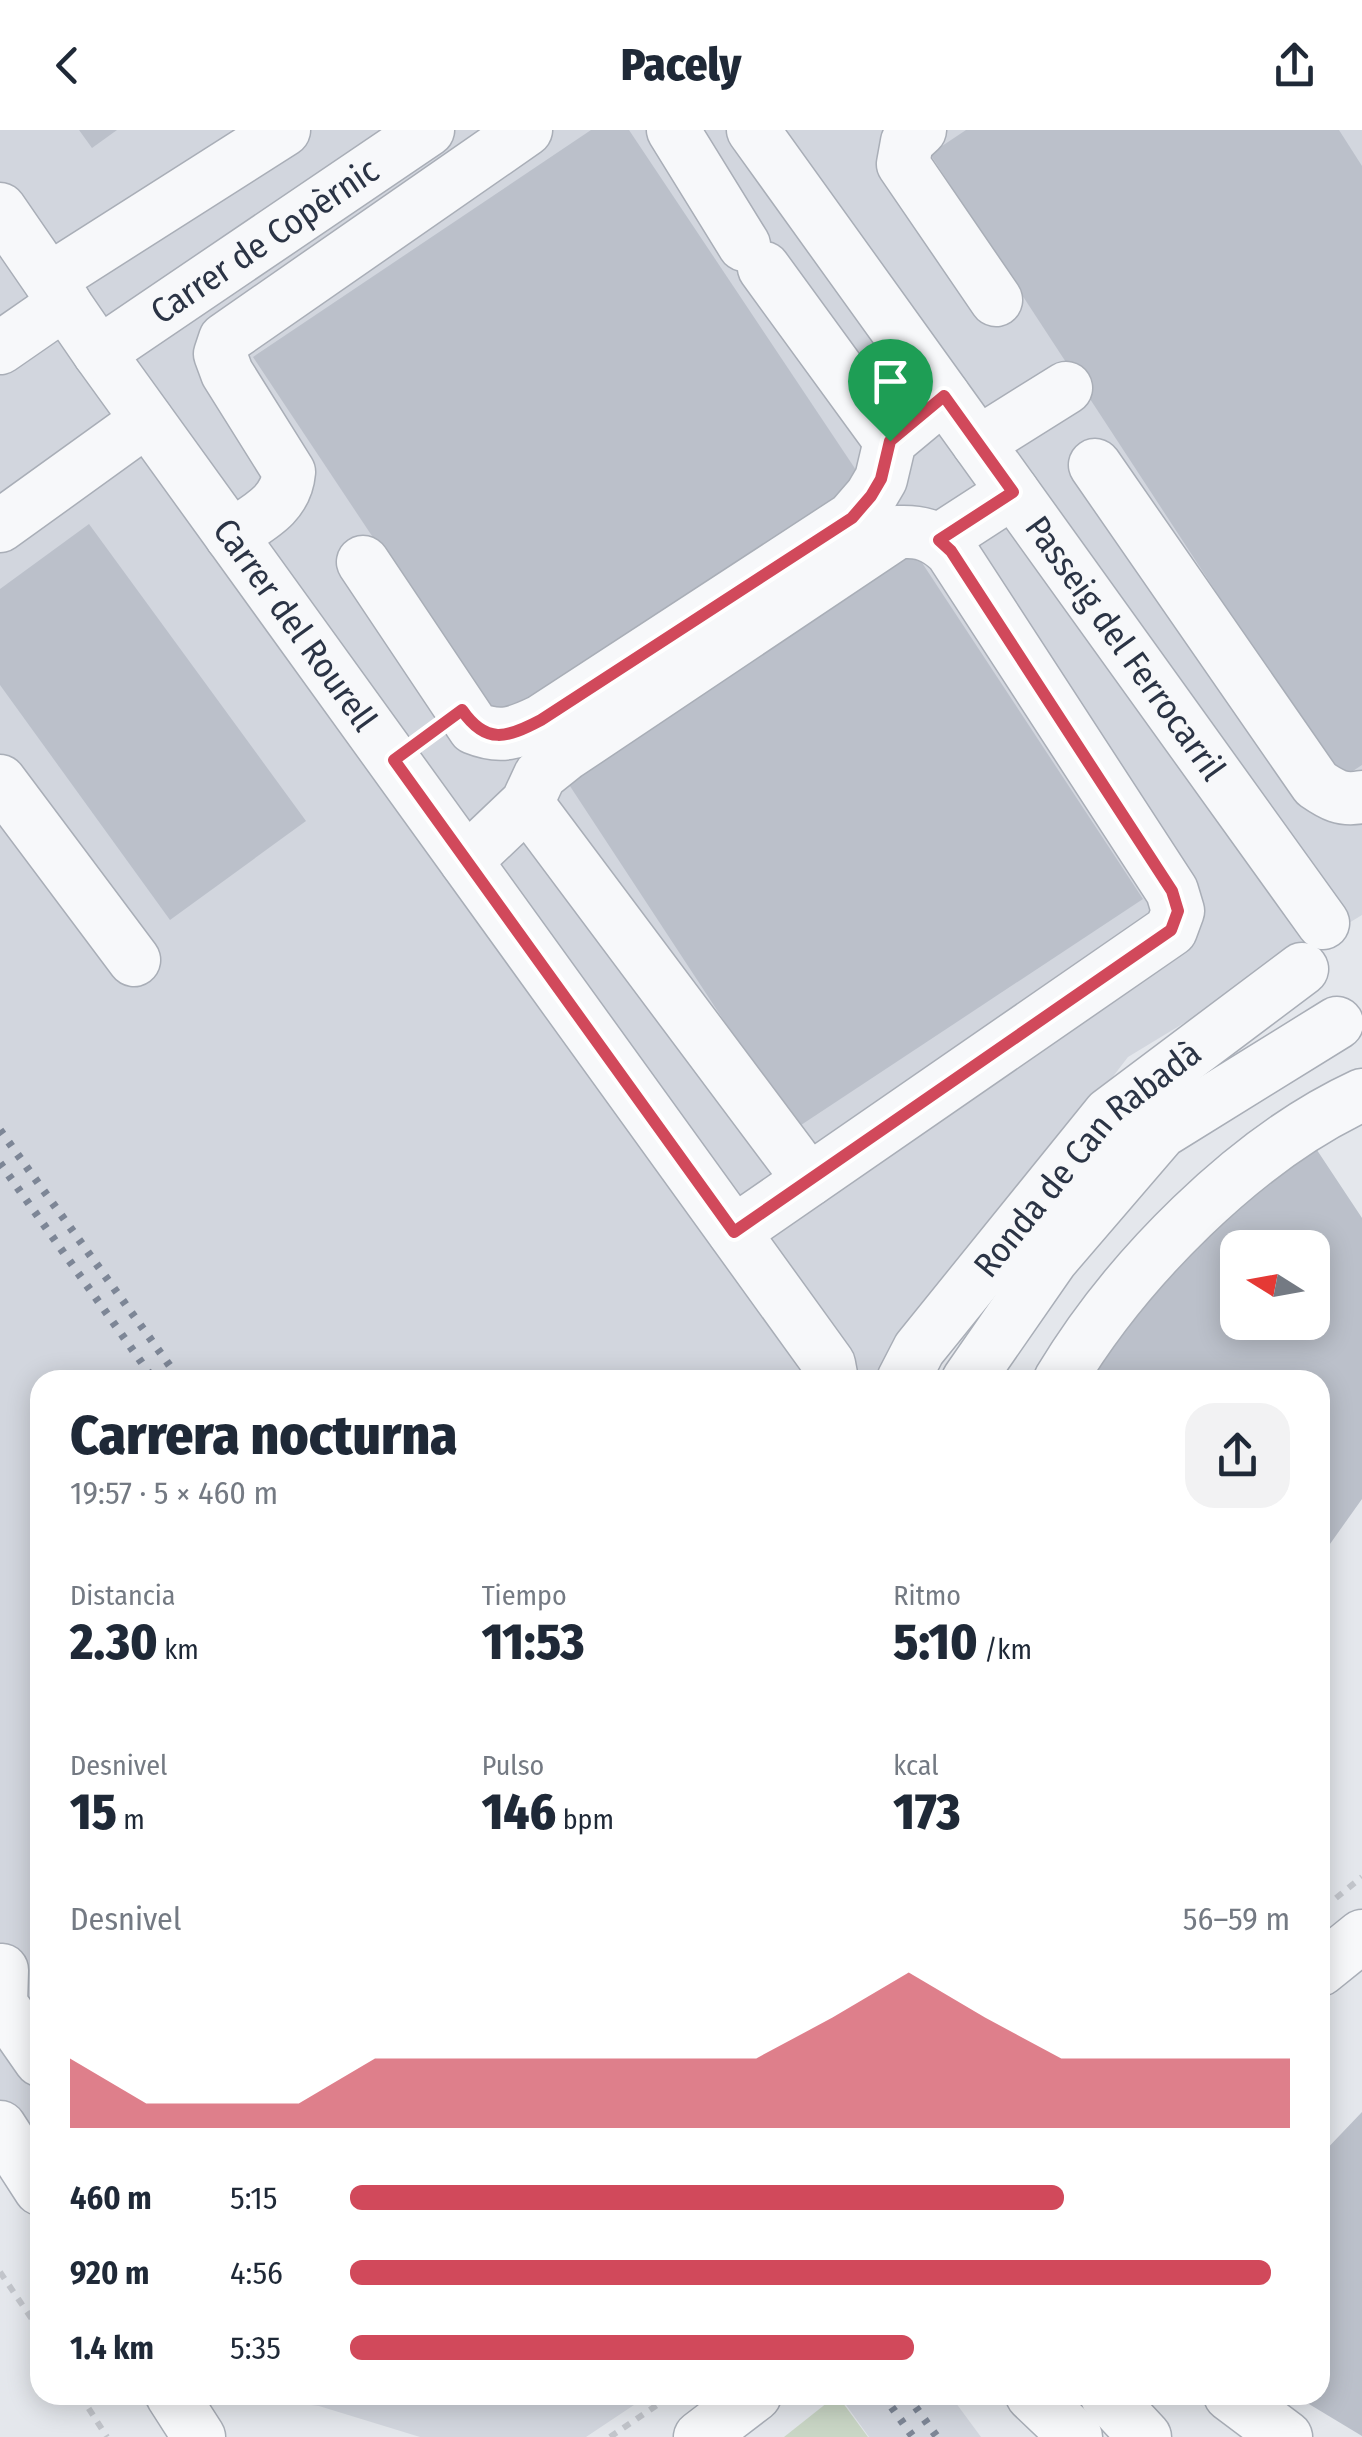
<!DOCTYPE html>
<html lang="es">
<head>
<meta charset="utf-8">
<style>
	:root { --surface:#fff; --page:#f2f2f3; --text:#1f2937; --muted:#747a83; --accent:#d1495b }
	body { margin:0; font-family:"Fira Sans Condensed",sans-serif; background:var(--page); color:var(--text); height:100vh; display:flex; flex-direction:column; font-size:38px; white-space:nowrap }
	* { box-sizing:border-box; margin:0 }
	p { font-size:32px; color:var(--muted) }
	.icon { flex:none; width:55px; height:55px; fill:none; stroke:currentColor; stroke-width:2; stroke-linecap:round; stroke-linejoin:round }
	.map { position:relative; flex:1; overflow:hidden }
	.sheet { position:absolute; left:30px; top:1240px; width:1300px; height:1035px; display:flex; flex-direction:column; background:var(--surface); border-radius:30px; box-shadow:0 5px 25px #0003 }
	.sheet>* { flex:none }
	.needle { width:65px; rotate:281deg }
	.buttons { position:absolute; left:1220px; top:1100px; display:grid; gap:20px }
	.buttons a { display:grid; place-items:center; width:110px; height:110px; border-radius:20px; background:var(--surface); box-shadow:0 5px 25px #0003; font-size:50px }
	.pin { position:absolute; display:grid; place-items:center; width:85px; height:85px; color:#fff; margin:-102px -42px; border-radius:50% 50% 50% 0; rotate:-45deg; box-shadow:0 0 10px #0007 }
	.pin .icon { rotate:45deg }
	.round { display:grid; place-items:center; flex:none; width:105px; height:105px; border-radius:30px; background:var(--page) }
	.head { display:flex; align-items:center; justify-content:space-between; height:170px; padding:0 40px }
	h1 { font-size:55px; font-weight:800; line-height:75px }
	.metrics { display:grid; grid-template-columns:repeat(3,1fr); gap:15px; height:170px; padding:10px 40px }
	.metrics div { display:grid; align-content:center }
	.metrics b { font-size:50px; font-weight:800 }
	.metrics small { font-size:28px; font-weight:400 }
	.metrics p { font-size:28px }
	.chart { height:280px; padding:20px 40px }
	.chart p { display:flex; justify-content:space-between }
	.chart svg { width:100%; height:180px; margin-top:10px; fill:var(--accent); opacity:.7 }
	ul { padding:0 40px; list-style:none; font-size:32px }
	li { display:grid; grid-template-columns:160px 120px 1fr; align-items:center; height:75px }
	li i { height:25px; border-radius:12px; background:var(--accent) }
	header { display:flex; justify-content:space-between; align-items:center; height:130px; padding:0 40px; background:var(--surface); font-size:45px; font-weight:800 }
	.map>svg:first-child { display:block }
</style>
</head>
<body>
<header><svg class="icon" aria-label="back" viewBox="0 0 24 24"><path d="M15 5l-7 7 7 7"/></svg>Pacely<svg class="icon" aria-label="share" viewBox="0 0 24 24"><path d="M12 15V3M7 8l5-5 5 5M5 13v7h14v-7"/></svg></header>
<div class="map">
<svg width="1362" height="2307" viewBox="0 0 1362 2307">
	<rect width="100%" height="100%" fill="#e4e7ec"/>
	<g fill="#d2d6de">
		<polygon points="0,0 1362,0 1362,785 1128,927 880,1250 40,1250 40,2069 0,2009"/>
		<polygon points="233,2265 649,2265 586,2307 420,2307 319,2276"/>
		<polygon points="839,2265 950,2265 981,2307 869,2307"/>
	</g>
	<polygon fill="#c9d6c5" points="837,2265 868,2307 784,2307"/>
	<g fill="#bbc0ca" fill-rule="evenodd">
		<polygon points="79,0 117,0 92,18"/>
		<polygon points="591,0 629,0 864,352 499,597 253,227"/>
		<polygon points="966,0 1339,0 1362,36 1362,635 1339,650 930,24"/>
		<polygon points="89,394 306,691 170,790 0,555 0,459"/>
		<polygon points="911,416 1143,769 795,999 564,647"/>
		<path d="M1309,1008L1362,1088V1369L1320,1428V1250H1085L1146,1152ZM1238,1118H1312V1192H1238Z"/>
		<polygon points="1362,1982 1362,2306 1294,2265 1320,2265 1320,2026"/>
	</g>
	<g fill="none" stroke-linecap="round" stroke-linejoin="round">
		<defs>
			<g id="minor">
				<polyline points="673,0 744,115"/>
				<path id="s1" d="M753,0L1323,793"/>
				<polyline points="920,0 907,12 903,34 996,170"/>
				<path id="s2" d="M0,79L99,223L829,1234L832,1250"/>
				<polyline points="764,138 890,311"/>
				<polyline points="50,149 284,0"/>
				<polyline points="0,218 65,173"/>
				<path id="s3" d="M99,223L428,0"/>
				<polyline points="978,313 1066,258"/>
				<path d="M1095,335L1316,654C1332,665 1342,671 1362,667"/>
				<polyline points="0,396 147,290"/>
				<path d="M231,406C257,388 286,376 289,342L227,243L220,224L225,209L526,0"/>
				<polyline points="939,410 1013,362"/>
				<path d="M363,432L474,598C501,609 516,603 541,591L852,388L871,366L881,349L890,311L944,266"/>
				<polyline points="0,651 134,830"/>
				<polyline points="527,673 809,1050"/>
				<path d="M466,731L527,673L540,645L565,625L898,402C921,401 934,405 951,421L1172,761L1178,781L1171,800L734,1102"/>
				<path id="s4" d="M903,1250L919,1219L1109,984L1302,839"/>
				<polyline points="968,1250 1052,1129 1161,1002 1337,893"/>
				<path d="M1060,1250C1126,1140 1245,1019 1362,965"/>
				<polyline points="2,1840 1,1874 40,1930"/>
				<polyline points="1320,1840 1362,1806"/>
				<polyline points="0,1997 40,2059"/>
				<polyline points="172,2265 199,2307"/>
				<polyline points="1032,2265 1076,2307"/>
				<polyline points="1106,2265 1145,2307"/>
				<polyline points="1230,2265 1286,2307"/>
				<polyline points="700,2307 755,2265"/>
			</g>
		</defs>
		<use href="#minor" stroke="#a9aeb7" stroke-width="55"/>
		<g stroke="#c2c5cb" stroke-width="6" stroke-dasharray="8 8" stroke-linecap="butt">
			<polyline points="1336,1768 1362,1747"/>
			<polyline points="0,2142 40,2201"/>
			<polyline points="80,2265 107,2307"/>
			<polyline points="610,2307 672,2265"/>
		</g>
		<use href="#minor" stroke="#f7f8fa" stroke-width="52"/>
		<g stroke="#7d8696" stroke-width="8" stroke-dasharray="5 10" stroke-linecap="butt">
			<polyline points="0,1000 180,1250"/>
			<polyline points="0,1033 154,1250"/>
			<polyline points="883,2265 913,2307"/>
			<polyline points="907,2265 937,2307"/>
		</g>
	</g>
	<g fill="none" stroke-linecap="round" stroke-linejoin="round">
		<defs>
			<path id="route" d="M944,266L1013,362L939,410L951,421L1172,761L1178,781L1171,800L734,1102L394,630L462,580C486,615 507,608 541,590L852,388L871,366L881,349L890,311Z"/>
		</defs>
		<use href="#route" stroke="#fff" stroke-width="20"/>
		<use href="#route" stroke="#d1495b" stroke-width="12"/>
	</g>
	<g text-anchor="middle" stroke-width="10" stroke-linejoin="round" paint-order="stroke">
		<g font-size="35" fill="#2b3445" stroke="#f4f6f9">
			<text dy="12" stroke="none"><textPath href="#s3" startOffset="200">Carrer de Copèrnic</textPath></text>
			<text dy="12" stroke="none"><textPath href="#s2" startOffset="510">Carrer del Rourell</textPath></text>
			<text dy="12" stroke="none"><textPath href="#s1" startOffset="638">Passeig del Ferrocarril</textPath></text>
			<text dy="12" stroke="none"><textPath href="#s4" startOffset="290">Ronda de Can Rabadà</textPath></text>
		</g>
	</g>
</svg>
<div class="buttons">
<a><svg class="needle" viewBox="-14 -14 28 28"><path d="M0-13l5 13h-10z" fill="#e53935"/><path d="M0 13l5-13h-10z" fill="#747a83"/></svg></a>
</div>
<div class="pin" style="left:890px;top:311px;background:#1e9e55"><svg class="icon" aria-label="arrive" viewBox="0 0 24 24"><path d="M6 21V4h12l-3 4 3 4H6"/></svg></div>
<section class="sheet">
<div class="head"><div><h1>Carrera nocturna</h1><p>19:57 · 5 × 460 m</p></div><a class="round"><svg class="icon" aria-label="share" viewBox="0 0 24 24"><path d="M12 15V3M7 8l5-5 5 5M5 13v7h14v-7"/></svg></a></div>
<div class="metrics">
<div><p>Distancia</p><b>2.30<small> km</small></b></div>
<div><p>Tiempo</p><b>11:53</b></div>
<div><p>Ritmo</p><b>5:10<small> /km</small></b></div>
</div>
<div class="metrics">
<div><p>Desnivel</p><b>15<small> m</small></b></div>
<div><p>Pulso</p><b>146<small> bpm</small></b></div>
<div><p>kcal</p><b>173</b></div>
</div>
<div class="chart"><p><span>Desnivel</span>56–59 m</p>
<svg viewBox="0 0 160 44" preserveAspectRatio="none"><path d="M0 44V27L10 38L20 38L30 38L40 27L50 27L60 27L70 27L80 27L90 27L100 17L110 6L120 17L130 27L140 27L150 27L160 27V44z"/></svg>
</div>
<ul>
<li><b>460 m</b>5:15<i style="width:76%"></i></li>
<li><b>920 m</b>4:56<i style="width:98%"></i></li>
<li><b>1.4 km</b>5:35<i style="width:60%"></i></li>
</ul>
</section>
</div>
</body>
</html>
